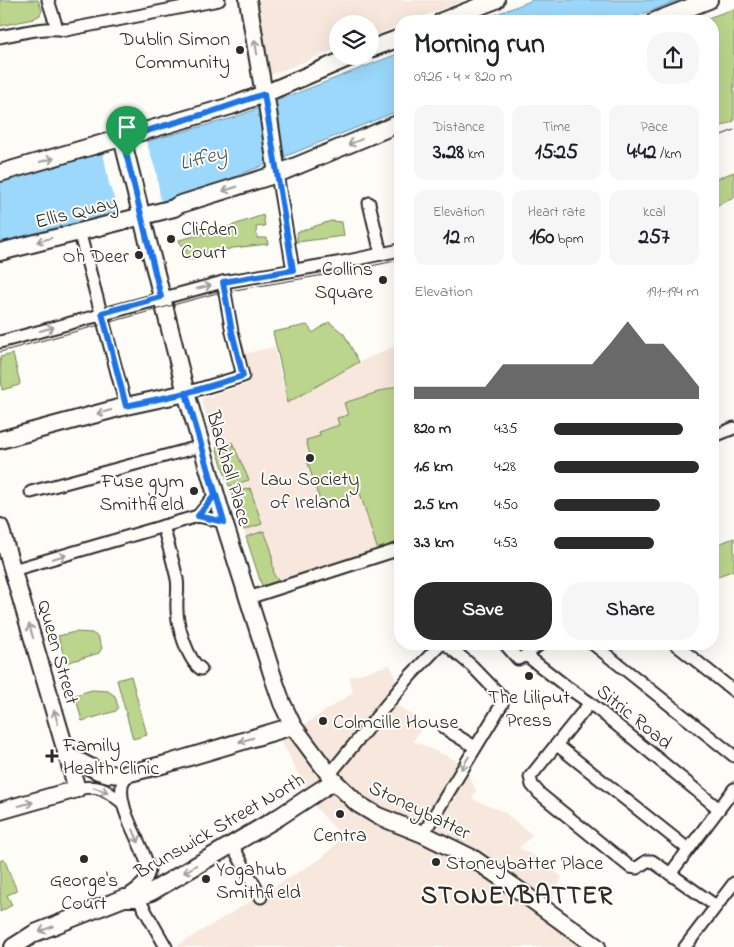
<!DOCTYPE html>
<html lang="en">
<head>
<meta charset="utf-8">
<style>
	:root { --surface:#fff; --page:#f6f6f6; --text:#202124; --muted:#757577; --accent:#2b2b2b }
	body { margin:0; font-family:"Indie Flower",sans-serif; background:var(--page); color:var(--text); height:100vh; display:flex; flex-direction:column; font-size:19px; white-space:nowrap }
	* { box-sizing:border-box; margin:0 }
	p { font-size:16px; color:var(--muted) }
	.icon { flex:none; width:28px; height:28px; fill:none; stroke:currentColor; stroke-width:2; stroke-linecap:round; stroke-linejoin:round }
	.map { position:relative; flex:1; overflow:hidden }
	.sheet { position:absolute; left:394px; top:15px; width:325px; height:635px; display:flex; flex-direction:column; background:var(--surface); border-radius:20px; box-shadow:0 5px 20px #0002 }
	.sheet>* { flex:none }
	.buttons { position:absolute; left:329px; top:15px; display:grid; gap:10px }
	.buttons a { display:grid; place-items:center; width:50px; height:50px; border-radius:50%; background:var(--surface); box-shadow:0 5px 20px #0002; font-size:25px }
	.pin { position:absolute; display:grid; place-items:center; width:42px; height:42px; color:#fff; margin:-51px -21px; border-radius:50% 50% 50% 0; rotate:-45deg; box-shadow:0 0 5px #0007 }
	.pin .icon { rotate:45deg }
	.round { display:grid; place-items:center; flex:none; width:52px; height:52px; border-radius:20px; background:var(--page) }
	.headline { display:flex; align-items:center; justify-content:space-between; height:85px; padding:0 20px }
	h1 { font-size:28px; font-weight:700; line-height:38px }
	.metrics { display:grid; grid-template-columns:repeat(3,1fr); gap:8px; height:85px; padding:5px 20px }
	.metrics div { display:grid; align-content:center; border-radius:12px; background:var(--page); text-align:center }
	.metrics b { font-size:21px; font-weight:700 }
	.metrics small { font-size:14px; font-weight:400 }
	.metrics p { font-size:14px }
	.chart { height:140px; padding:10px 20px }
	.chart p { display:flex; justify-content:space-between }
	.chart svg { width:100%; height:90px; margin-top:5px; fill:var(--accent); opacity:.7 }
	.action { display:flex; gap:10px; margin-top:auto; padding:10px 20px }
	.action a { flex:1; height:58px; border-radius:20px; background:var(--accent); color:#fff; font-size:20px; font-weight:700; line-height:58px; text-align:center }
	.action a+a { background:var(--page); color:var(--text) }
	ul { padding:0 20px; list-style:none; font-size:16px }
	li { display:grid; grid-template-columns:80px 60px 1fr; align-items:center; height:38px }
	li i { height:12px; border-radius:6px; background:var(--accent) }
	.map>svg:first-child { display:block }
</style>
</head>
<body>
<div class="map">
<svg width="734" height="947" viewBox="0 0 734 947">
	<rect width="100%" height="100%" fill="#fdfcf7"/>
	<filter id="ink" filterUnits="userSpaceOnUse"><feTurbulence type="fractalNoise" baseFrequency=".02" numOctaves="2"/><feDisplacementMap in="SourceGraphic" scale="10" xChannelSelector="R" yChannelSelector="G"/><feConvolveMatrix kernelMatrix="1 2 1 2 8 2 1 2 1" color-interpolation-filters="sRGB"/></filter>
	<g filter="url(#ink)">
		<g fill="#f7e7dc">
			<polygon points="253,0 465,0 411,21 400,21 400,25 370,37 370,24 338,24 337,49 270,75 266,73"/>
			<polygon points="400,344 400,543 263,589 201,399 210,396 211,399 213,398 212,395 248,384 241,355 274,347 288,403 359,362"/>
			<polygon points="390,665 400,690 393,703 425,724 413,741 462,763 476,790 472,799 504,812 532,835 519,848 551,865 550,868 562,877 549,905 539,916 582,947 175,947 322,858 343,837 315,807 281,740 351,694 353,691 349,677"/>
		</g>
		<g fill="#bbd58c" stroke="#73805c">
			<polygon points="0,0 38,0 42,10 40,15 33,19 0,26"/>
			<polygon points="734,9 734,121 713,130 712,21 699,21"/>
			<polygon points="734,172 734,198 713,207 713,180"/>
			<polygon points="263,215 265,226 256,227 257,238 267,238 268,244 233,248 188,260 184,244 181,246 179,240 219,230"/>
			<polygon points="331,221 342,222 344,236 297,242 297,232"/>
			<polygon points="329,322 344,334 359,362 287,403 285,385 273,332 307,325 313,333"/>
			<polygon points="13,354 20,383 19,385 2,390 0,357"/>
			<polygon points="400,385 400,543 378,551 360,493 321,504 306,457 310,455 306,440 320,436 319,432 339,425 337,418 348,415 344,403"/>
			<polygon points="232,442 249,480 229,486 216,447"/>
			<polygon points="250,488 262,524 244,530 232,493"/>
			<polygon points="264,531 271,549 274,575 280,583 263,589 246,537"/>
			<polygon points="734,538 734,570 713,578 713,546"/>
			<polygon points="75,632 92,633 98,637 102,648 99,653 66,663 58,636"/>
			<polygon points="131,676 147,735 133,739 117,680"/>
			<polygon points="92,690 108,691 115,696 118,707 116,711 82,721 75,695"/>
			<polygon points="4,859 17,891 7,895 12,905 0,912 0,861"/>
		</g>
		<g fill="#9bd8fc" stroke="#6e93a8">
			<polygon points="533,0 679,0 625,21 479,21"/>
			<polygon points="400,53 400,110 212,186 161,202 0,244 0,181 233,118"/>
		</g>
		<polygon fill="#fdfcf7" points="146,141 156,171 161,202 119,213 109,184 103,152"/>
		<g fill="none" stroke-linecap="round" stroke-linejoin="round">
			<defs>
				<g id="street">
					<polyline points="48,0 57,28"/>
					<path d="M0,37C21,33 44,26 66,30L219,0"/>
					<polyline points="277,174 293,270"/>
					<polyline points="369,203 381,254"/>
					<polyline points="79,231 126,406"/>
					<polyline points="0,342 223,282 343,262 400,250"/>
					<polyline points="186,393 243,376 232,332 223,282"/>
					<polyline points="712,437 734,428"/>
					<polyline points="31,492 202,446"/>
					<polyline points="198,516 215,495"/>
					<path d="M163,526C168,544 173,561 177,579C179,589 176,600 177,610C177,625 188,661 201,669"/>
					<polyline points="13,570 198,516 224,522"/>
					<polyline points="248,598 400,549"/>
					<polyline points="505,644 518,659 523,657 540,644"/>
					<polyline points="593,644 734,756"/>
					<polyline points="675,644 734,691"/>
					<polyline points="526,655 567,687 590,703 719,809"/>
					<polyline points="590,703 530,777 532,785 540,794 630,867 637,868 647,861 652,861 716,906"/>
					<polyline points="444,728 475,747"/>
					<polyline points="557,745 688,849"/>
					<polyline points="329,775 411,675 441,644"/>
					<path d="M77,789C99,784 106,790 123,803"/>
					<polyline points="423,834 502,704 502,697 472,666 446,644"/>
					<polyline points="232,845 261,897"/>
					<polyline points="670,874 734,789"/>
					<path d="M124,898C135,890 147,884 149,870C143,843 118,812 122,785C123,780 127,776 132,773"/>
					<polyline points="138,898 166,947"/>
					<polyline points="685,947 734,883"/>
				</g>
				<g id="secondary">
					<polyline points="248,0 262,83 267,104 277,174"/>
					<polyline points="442,21 496,0"/>
					<polyline points="655,21 709,0"/>
					<polyline points="370,49 400,38"/>
					<polyline points="122,138 186,393 224,522 274,680 282,703 293,726 334,781 358,804 378,816 423,834 474,859 513,886 597,947"/>
					<polyline points="0,173 231,106 264,94 353,56"/>
					<polyline points="0,252 174,208 178,205 277,174 400,123"/>
					<polyline points="0,440 126,406 186,393"/>
					<polyline points="0,527 77,789 0,811"/>
					<polyline points="67,755 98,771 109,774 122,775 166,764 293,726"/>
					<polyline points="13,947 35,933 124,898 138,898 151,892 279,817 334,781"/>
				</g>
			</defs>
			<use href="#street" stroke="#2b2b2b" stroke-width="15"/>
			<use href="#secondary" stroke="#2b2b2b" stroke-width="20"/>
			<use href="#street" stroke="#fdfcf7" stroke-width="11"/>
			<use href="#secondary" stroke="#fdfcf7" stroke-width="16"/>
			<g stroke="#2b2b2b" stroke-width="1">
				<polyline points="712,139 734,130"/>
				<polyline points="0,352 217,293 342,272 400,260"/>
			</g>
		</g>
		<defs><path id="oneway-shaft" d="M-6 0H5M1.5-3L5.5 0L1.5 3" fill="none" stroke-width="1.6" stroke-linecap="round" stroke-linejoin="round" transform="scale(1.25)"/></defs>
		<g stroke="#9e9e9b">
			<use href="#oneway-shaft" transform="translate(256 47) rotate(-99)"/>
			<use href="#oneway-shaft" transform="translate(355 142) rotate(157)"/>
			<use href="#oneway-shaft" transform="translate(47 160) rotate(-16)"/>
			<use href="#oneway-shaft" transform="translate(230 189) rotate(163)"/>
			<use href="#oneway-shaft" transform="translate(44 240) rotate(165)"/>
			<use href="#oneway-shaft" transform="translate(204 287) rotate(-14)"/>
			<use href="#oneway-shaft" transform="translate(47 329) rotate(-16)"/>
			<use href="#oneway-shaft" transform="translate(104 412) rotate(165)"/>
			<use href="#oneway-shaft" transform="translate(59 557) rotate(-16)"/>
			<use href="#oneway-shaft" transform="translate(31 631) rotate(-107)"/>
			<use href="#oneway-shaft" transform="translate(56 717) rotate(-106)"/>
			<use href="#oneway-shaft" transform="translate(246 740) rotate(163)"/>
			<use href="#oneway-shaft" transform="translate(465 763) rotate(121)"/>
			<use href="#oneway-shaft" transform="translate(101 790) rotate(19)"/>
			<use href="#oneway-shaft" transform="translate(26 804) rotate(-16)"/>
			<use href="#oneway-shaft" transform="translate(136 836) rotate(67)"/>
			<use href="#oneway-shaft" transform="translate(190 869) rotate(148)"/>
			<use href="#oneway-shaft" transform="translate(46 929) rotate(159)"/>
		</g>
	</g>
	<g fill="none" stroke-linecap="round" stroke-linejoin="round" filter="url(#ink)">
		<defs>
			<polyline id="route" points="127,157 161,297 102,313 126,406 186,393 224,522 198,516 215,495 186,393 243,376 232,332 223,282 293,270 264,94 208,113 122,138 127,157"/>
		</defs>
		<use href="#route" stroke="#fff" stroke-width="10"/>
		<use href="#route" stroke="#1a73e8" stroke-width="6"/>
	</g>
	<g fill="#2b2b2b" stroke="#fdfcf7" stroke-width="2">
		<circle cx="240" cy="50" r="5"/>
		<circle cx="171" cy="239" r="5"/>
		<circle cx="139" cy="255" r="5"/>
		<circle cx="383" cy="280" r="5"/>
		<circle cx="310" cy="458" r="5"/>
		<circle cx="194" cy="491" r="5"/>
		<circle cx="529" cy="676" r="5"/>
		<circle cx="323" cy="721" r="5"/>
		<path d="M49.5 748.5h5v5h5v5h-5v5h-5v-5h-5v-5h5z"/>
		<circle cx="340" cy="814" r="5"/>
		<circle cx="84" cy="859" r="5"/>
		<circle cx="436" cy="862" r="5"/>
		<circle cx="206" cy="879" r="5"/>
	</g>
	<g text-anchor="middle" stroke-width="4" stroke-linejoin="round" paint-order="stroke">
		<g font-size="20" fill="#2b2b2b" stroke="#fdfcf7" text-anchor="start">
			<text x="230" y="45" text-anchor="end">Dublin Simon<tspan x="230" dy="23">Community</tspan></text>
			<text x="181" y="235">Clifden<tspan x="181" dy="23">Court</tspan></text>
			<text x="129" y="262" text-anchor="end">Oh Deer</text>
			<text x="373" y="275" text-anchor="end">Collins<tspan x="373" dy="23">Square</tspan></text>
			<text x="310" y="485" text-anchor="middle">Law Society<tspan x="310" dy="23">of Ireland</tspan></text>
			<text x="184" y="487" text-anchor="end">Fuse gym<tspan x="184" dy="23">Smithfield</tspan></text>
			<text x="529" y="703" text-anchor="middle">The Liliput<tspan x="529" dy="23">Press</tspan></text>
			<text x="333" y="728">Colmcille House</text>
			<text x="63" y="751">Family<tspan x="63" dy="23">Health Clinic</tspan></text>
			<text x="340" y="841" text-anchor="middle">Centra</text>
			<text x="446" y="869">Stoneybatter Place</text>
			<text x="216" y="875">Yogahub<tspan x="216" dy="23">Smithfield</tspan></text>
			<text x="84" y="886" text-anchor="middle">George's<tspan x="84" dy="23">Court</tspan></text>
		</g>
		<g font-size="20" fill="#2b2b2b" stroke="#fdfcf7">
			<text transform="translate(76 211) rotate(-14)" y="7">Ellis Quay</text>
			<text transform="translate(230 468) rotate(74)" y="7">Blackhall Place</text>
			<text transform="translate(59 652) rotate(74)" y="7">Queen Street</text>
			<text transform="translate(635 716) rotate(39)" y="7">Sitric Road</text>
			<text transform="translate(420 809) rotate(26)" y="7">Stoneybatter</text>
			<text transform="translate(219 825) rotate(-30)" y="7">Brunswick Street North</text>
		</g>
		<g font-size="21" font-style="italic" fill="#47565f" stroke="#fdfcf7">
			<text transform="translate(203 157) rotate(-14)" y="7">Liffey</text>
		</g>
		<g font-size="25" font-weight="bold" letter-spacing="1" fill="#2b2b2b" stroke="#fdfcf7">
			<text x="517" y="903">STONEYBATTER</text>
		</g>
	</g>
</svg>
<div class="buttons">
<a><svg class="icon" aria-label="layers" viewBox="0 0 24 24"><path d="M12 4l9 5-9 5-9-5zM3 14l9 5 9-5"/></svg></a>
</div>
<div class="pin" style="left:127px;top:157px;background:#1e9e55"><svg class="icon" aria-label="arrive" viewBox="0 0 24 24"><path d="M6 21V4h12l-3 4 3 4H6"/></svg></div>
<section class="sheet">
<div class="headline"><div><h1>Morning run</h1><p>09:26 · 4 × 820 m</p></div><a class="round"><svg class="icon" aria-label="share" viewBox="0 0 24 24"><path d="M12 15V3M7 8l5-5 5 5M5 13v7h14v-7"/></svg></a></div>
<div class="metrics">
<div><p>Distance</p><b>3.28<small> km</small></b></div>
<div><p>Time</p><b>15:25</b></div>
<div><p>Pace</p><b>4:42<small> /km</small></b></div>
</div>
<div class="metrics">
<div><p>Elevation</p><b>12<small> m</small></b></div>
<div><p>Heart rate</p><b>160<small> bpm</small></b></div>
<div><p>kcal</p><b>257</b></div>
</div>
<div class="chart"><p><span>Elevation</span>191–194 m</p>
<svg viewBox="0 0 160 44" preserveAspectRatio="none"><path d="M0 44V38L10 38L20 38L30 38L40 38L50 27L60 27L70 27L80 27L90 27L100 27L110 17L120 6L130 17L140 17L150 27L160 38V44z"/></svg>
</div>
<ul>
<li><b>820 m</b>4:35<i style="width:89%"></i></li>
<li><b>1.6 km</b>4:28<i style="width:100%"></i></li>
<li><b>2.5 km</b>4:50<i style="width:73%"></i></li>
<li><b>3.3 km</b>4:53<i style="width:69%"></i></li>
</ul>
<div class="action"><a>Save</a><a>Share</a></div>
</section>
</div>
</body>
</html>
